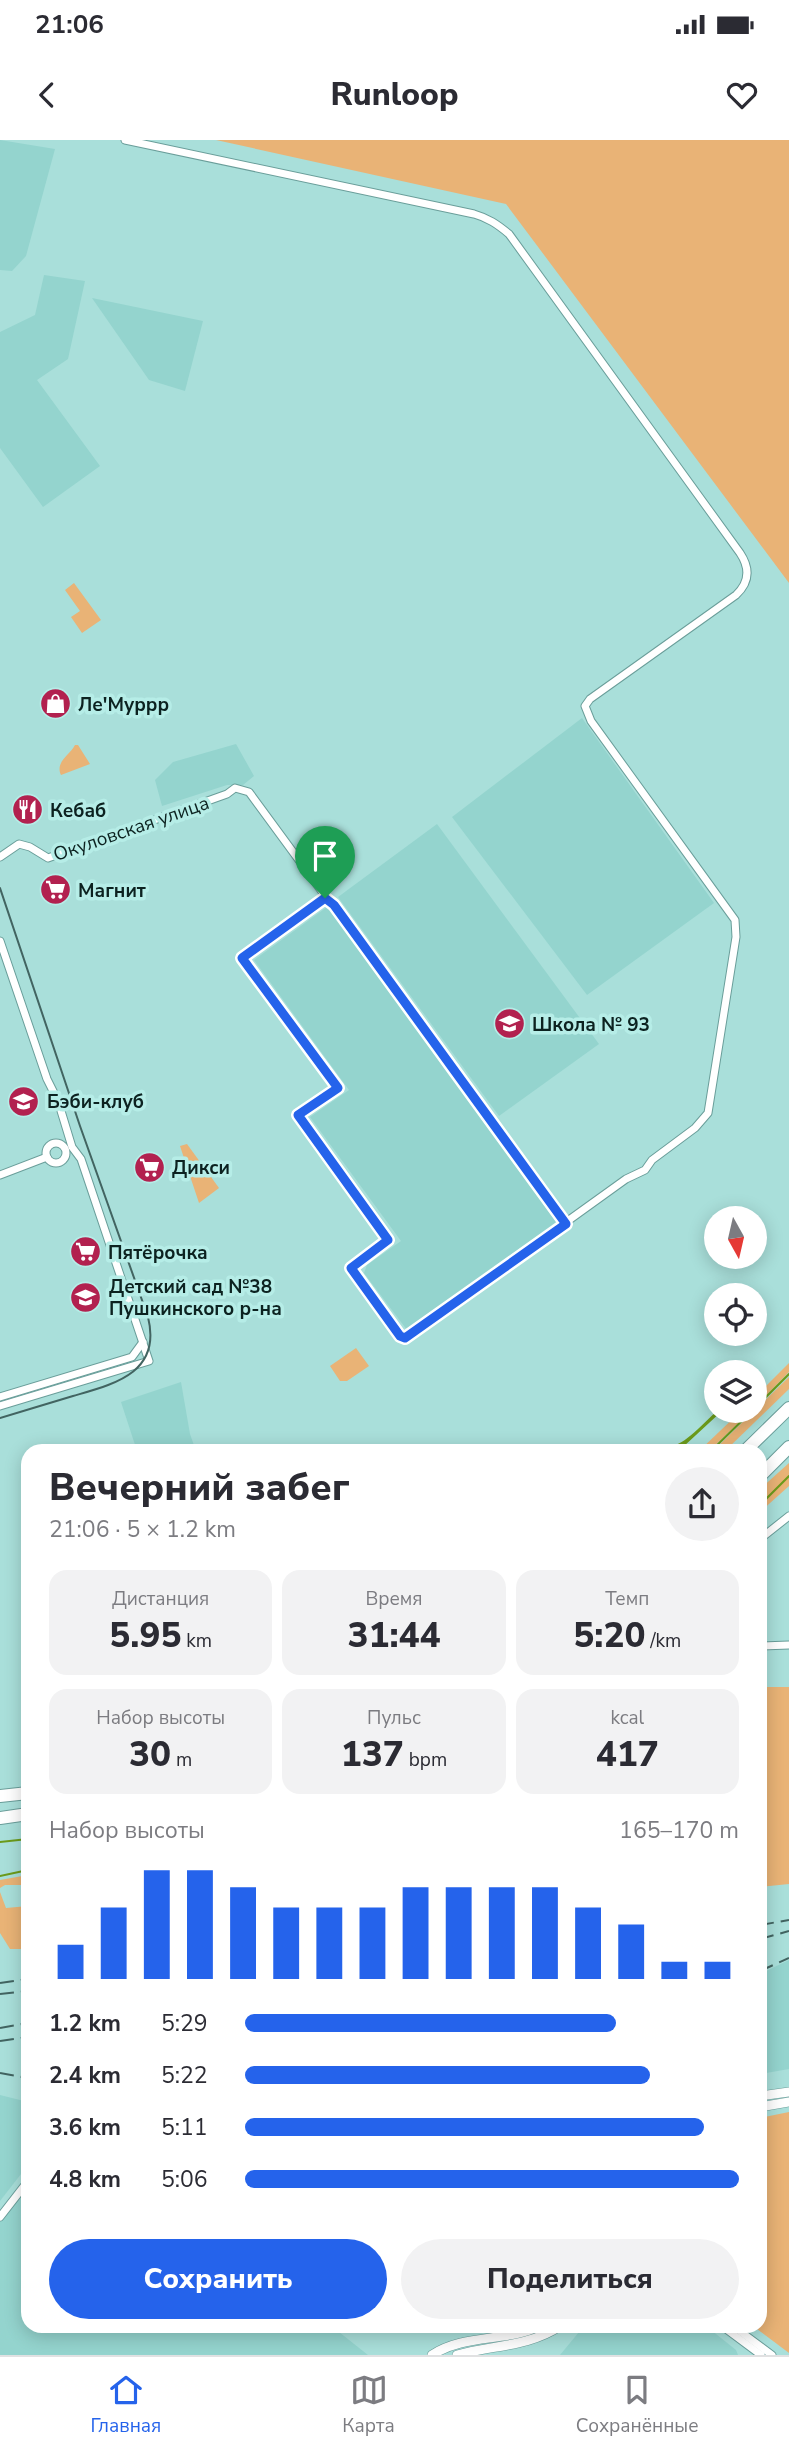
<!DOCTYPE html>
<html lang="ru">
<head>
<meta charset="utf-8">
<style>
	:root { --surface:#fff; --page:#f2f2f3; --text:#2b2b33; --muted:#7c7c81; --line:#e1e1e2; --accent:#2563eb }
	body { margin:0; font-family:"Nunito Sans",sans-serif; background:var(--page); color:var(--text); height:100vh; display:flex; flex-direction:column; font-size:26px; white-space:nowrap }
	* { box-sizing:border-box; margin:0 }
	p { font-size:23px; color:var(--muted) }
	.icon { flex:none; width:38px; height:38px; fill:none; stroke:currentColor; stroke-width:2; stroke-linecap:round; stroke-linejoin:round }
	.map { position:relative; flex:1; overflow:hidden }
	.panel { position:absolute; left:21px; top:1304px; width:746px; height:889px; display:flex; flex-direction:column; background:var(--surface); border-radius:21px; box-shadow:0 4px 18px #0003 }
	.panel>* { flex:none }
	.needle { width:46px; rotate:172deg }
	.tools { position:absolute; left:704px; top:1066px; display:grid; gap:14px }
	.tools a { display:grid; place-items:center; width:63px; height:63px; border-radius:50%; background:var(--surface); box-shadow:0 4px 18px #0003; font-size:35px }
	.pin { position:absolute; display:grid; place-items:center; width:60px; height:60px; color:#fff; margin:-72px -30px; border-radius:50% 50% 50% 0; rotate:-45deg; box-shadow:0 0 7px #0007 }
	.pin .icon { rotate:45deg }
	.round { display:grid; place-items:center; flex:none; width:74px; height:74px; border-radius:37px; background:var(--page) }
	.head { display:flex; align-items:center; justify-content:space-between; height:119px; padding:0 28px }
	h1 { font-size:38px; font-weight:800; line-height:52px }
	.figures { display:grid; grid-template-columns:repeat(3,1fr); gap:10px; height:119px; padding:7px 28px }
	.figures div { display:grid; align-content:center; border-radius:18px; background:var(--page); text-align:center }
	.figures b { font-size:35px; font-weight:800 }
	.figures small { font-size:19px; font-weight:400 }
	.figures p { font-size:19px }
	.chart { height:196px; padding:14px 28px }
	.chart p { display:flex; justify-content:space-between }
	.chart svg { width:100%; height:126px; margin-top:7px; stroke:var(--accent); stroke-width:6 }
	.button { display:flex; gap:14px; margin-top:auto; padding:14px 28px }
	.button a { flex:1; height:80px; border-radius:42px; background:var(--accent); color:#fff; font-size:28px; font-weight:800; line-height:80px; text-align:center }
	.button a+a { background:var(--page); color:var(--text) }
	ul { padding:0 28px; list-style:none; font-size:23px }
	li { display:grid; grid-template-columns:112px 84px 1fr; align-items:center; height:52px }
	li i { height:18px; border-radius:9px; background:var(--accent) }
	.status { display:flex; justify-content:space-between; align-items:center; height:49px; padding:0 35px; background:var(--surface); direction:ltr }
	.status svg { height:19px; fill:currentColor }
	header { display:flex; justify-content:space-between; align-items:center; height:91px; padding:0 28px; background:var(--surface); font-size:32px; font-weight:800 }
	.dock { display:flex; justify-content:space-around; align-items:center; height:98px; border-top:2px solid var(--line); background:var(--surface); font-size:19px; color:var(--muted) }
	.dock a { display:grid; justify-items:center; gap:4px }
	.dock .active { color:var(--accent) }
	.map>svg:first-child { display:block }
</style>
</head>
<body>
<div class="status"><b>21:06</b><svg viewBox="0 0 49 12"><path d="M0 12V9h3v3zM5 12V6h3v6zM10 12V3h3v9zM15 12V0h3v12zM26 1h20v11H26zM47 4h2v5h-2z"/></svg></div>
<header><svg class="icon" aria-label="back" viewBox="0 0 24 24"><path d="M15 5l-7 7 7 7"/></svg>Runloop<svg class="icon" aria-label="heart" viewBox="0 0 24 24"><path d="M12 20l-8-8c-3-5 5-10 8-4 3-6 11-1 8 4z"/></svg></header>
<div class="map">
<svg width="789" height="2215" viewBox="0 0 789 2215">
	<rect width="100%" height="100%" fill="#a9dfda"/>
	<g fill="#94d4ce">
		<polygon points="0,0 55,9 26,116 12,131 0,130"/>
		<polygon points="44,135 85,141 68,219 37,240 100,326 43,367 0,308 0,192 35,175"/>
		<polygon points="92,158 203,181 185,251 149,240"/>
		<polygon points="582,578 714,763 587,855 452,677"/>
		<polygon points="236,604 254,636 243,645 227,645 162,666 155,640 173,622"/>
		<polygon points="437,684 599,904 499,976 338,757"/>
		<polygon points="327,767 556,1082 407,1190 364,1133 367,1125 401,1101 310,977 349,950 254,820"/>
		<polygon points="181,1242 190,1294 196,1311 137,1311 121,1262"/>
		<polygon points="789,1820 789,1929 760,1934 760,1834"/>
		<polygon points="0,1955 28,1962 28,2025 0,2061"/>
		<polygon points="28,2046 28,2186 343,2186 339,2192 368,2215 0,2215 0,2082"/>
		<polygon points="584,2186 706,2186 736,2210 738,2215 560,2215"/>
	</g>
	<g fill="#e9b376">
		<polygon points="216,0 789,0 789,443 506,64"/>
		<polygon points="74,443 101,480 82,493 71,477 80,471 65,450"/>
		<path d="M75,605H78L90,624L61,635C55,622 69,616 75,605Z"/>
		<polygon points="187,1004 219,1048 199,1063 180,1006"/>
		<polygon points="356,1208 369,1226 347,1241 340,1241 330,1226"/>
		<polygon points="789,1223 789,1232 754,1268 754,1258"/>
		<polygon points="789,1237 789,1249 725,1311 713,1311"/>
		<polygon points="741,1271 751,1271 709,1311 699,1311"/>
		<polygon points="789,1323 789,1346 760,1372 760,1349"/>
		<polygon points="760,1547 789,1547 789,1744 760,1747"/>
		<polygon points="28,1735 28,1745 5,1745 0,1748 0,1740"/>
		<polygon points="0,1752 6,1768 28,1766 28,1809 10,1809 0,1793"/>
		<polygon points="789,1972 789,2213 753,2186 760,2186 760,1978"/>
	</g>
	<path fill="#6c9b1b" d="M717,1271H722L683,1307L676,1310L633,1311L634,1305C680,1315 686,1299 717,1271Z"/>
	<g fill="none" stroke-linecap="round" stroke-linejoin="round">
		<g stroke="#6c9b1b" stroke-width="2">
			<polyline points="754,1269 789,1234"/>
			<polyline points="711,1311 753,1270"/>
			<polyline points="760,1365 789,1336"/>
			<polyline points="0,1702 28,1699"/>
			<polyline points="0,1736 28,1730"/>
		</g>
		<defs>
			<g id="minor">
				<path d="M125,0L474,74C488,78 497,84 509,94L740,413C750,428 750,442 736,455L590,559L585,566L591,581L735,780L736,797L708,973L695,988L652,1020L645,1030L626,1039L405,1198L400,1196L351,1128L388,1100L298,975L338,948L242,819L325,758"/>
				<polyline points="0,717 19,704 30,707 48,718 227,654 235,648 249,652 566,1084"/>
				<polyline points="0,801 47,939 58,961 72,1007 81,1019 149,1221 0,1266"/>
				<circle cx="56" cy="1013" r="10"/>
				<polyline points="0,1035 47,1017"/>
				<polyline points="0,1257 132,1217 143,1202"/>
				<polyline points="760,1399 789,1376"/>
				<polyline points="760,1506 789,1505"/>
				<polyline points="0,2077 28,2041"/>
				<polyline points="722,2186 761,2215"/>
				<polyline points="733,2186 772,2215"/>
			</g>
			<g id="tertiary">
				<polyline points="760,1956 789,1952"/>
				<polyline points="760,1967 789,1962"/>
				<path d="M432,2215C464,2194 506,2202 540,2186"/>
				<path d="M457,2215C493,2205 528,2207 560,2186"/>
			</g>
			<g id="motorway">
				<polyline points="745,1311 789,1268"/>
				<polyline points="760,1336 789,1307"/>
				<polyline points="0,1656 28,1653"/>
				<polyline points="0,1678 28,1674"/>
			</g>
		</defs>
		<use href="#minor" stroke="#6a9e9a" stroke-width="9"/>
		<use href="#tertiary" stroke="#6a9e9a" stroke-width="10"/>
		<use href="#motorway" stroke="#6a9e9a" stroke-width="14"/>
		<use href="#minor" stroke="#fff" stroke-width="7"/>
		<use href="#tertiary" stroke="#fff" stroke-width="9"/>
		<use href="#motorway" stroke="#fff" stroke-width="12"/>
		<path stroke="#426461" stroke-width="2" d="M0,748L80,986L148,1177C162,1233 114,1244 73,1256C49,1263 24,1271 0,1278"/>
		<g stroke="#426461" stroke-width="2" stroke-dasharray="14 7" stroke-linecap="butt">
			<polyline points="760,1785 789,1780"/>
			<polyline points="760,1799 789,1791"/>
			<polyline points="760,1831 789,1818"/>
			<polyline points="0,1843 28,1839"/>
			<polyline points="0,1854 28,1851"/>
			<polyline points="0,1888 28,1883"/>
			<polyline points="0,1901 28,1897"/>
			<polyline points="0,1933 28,1938"/>
		</g>
	</g>
	<g fill="none" stroke-linecap="round" stroke-linejoin="round">
		<defs>
			<polygon id="route" points="325,758 334,765 566,1084 405,1198 400,1196 351,1128 388,1100 298,975 338,948 242,818"/>
		</defs>
		<use href="#route" stroke="#fff" stroke-width="14"/>
		<use href="#route" stroke="#2563eb" stroke-width="9"/>
	</g>
	<defs>
		<symbol id="shop-disc" viewBox="-11 -11 22 22"><circle r="9.5" fill="#b2214f" stroke="#b6ede7"/><path d="M-5-2.5h2.3a2.7 3.5 0 0 1 5.4 0H5L5.5 6h-11ZM-1.5-2.5h3a1.5 2.3 0 0 0-3 0Z" fill="#fff"/></symbol>
		<symbol id="restaurant-disc" viewBox="-11 -11 22 22"><circle r="9.5" fill="#b2214f" stroke="#b6ede7"/><path d="M-5-6h1v4h1v-4h1v4h1v-4h1v5L-1.5 .5V6h-2V.5L-5-1ZM5-6V6H3V1.5H1.5Q1.5-4 5-6Z" fill="#fff"/></symbol>
		<symbol id="supermarket-disc" viewBox="-11 -11 22 22"><circle r="9.5" fill="#b2214f" stroke="#b6ede7"/><path d="M-6-5.5h2.5l.6 2H6L4.5 2H-2.5L-4.4-4H-6ZM-1.5 3.2a1.3 1.3 0 1 0 .1 0ZM3 3.2a1.3 1.3 0 1 0 .1 0Z" fill="#fff"/></symbol>
		<symbol id="school-disc" viewBox="-11 -11 22 22"><circle r="9.5" fill="#b2214f" stroke="#b6ede7"/><path d="M0-5L7-2L0 1L-7-2ZM-4 1L0 2.5L4 1V4Q0 6-4 4Z" fill="#fff"/></symbol>
	</defs>
	<g fill-rule="evenodd">
		<use href="#shop-disc" x="38" y="546" width="35" height="35"/>
		<use href="#restaurant-disc" x="10" y="652" width="35" height="35"/>
		<use href="#supermarket-disc" x="38" y="732" width="35" height="35"/>
		<use href="#school-disc" x="492" y="866" width="35" height="35"/>
		<use href="#school-disc" x="6" y="944" width="35" height="35"/>
		<use href="#supermarket-disc" x="132" y="1010" width="35" height="35"/>
		<use href="#supermarket-disc" x="68" y="1094" width="35" height="35"/>
		<use href="#school-disc" x="68" y="1140" width="35" height="35"/>
	</g>
	<g text-anchor="middle" stroke-width="7" stroke-linejoin="round" paint-order="stroke">
		<g font-size="19" font-weight="bold" fill="#0c2220" stroke="#b6ede7" text-anchor="start">
			<text x="78" y="571">Ле'Муррр</text>
			<text x="50" y="677">Кебаб</text>
			<text x="78" y="757">Магнит</text>
			<text x="532" y="891">Школа № 93</text>
			<text x="47" y="968">Бэби-клуб</text>
			<text x="172" y="1034">Дикси</text>
			<text x="108" y="1119">Пятёрочка</text>
			<text x="109" y="1153">Детский сад №38<tspan x="109" dy="22">Пушкинского р-на</tspan></text>
		</g>
		<g font-size="19" fill="#0c2220" stroke="#b6ede7">
			<text transform="translate(131 688) rotate(-19)" y="7">Окуловская улица</text>
		</g>
	</g>
</svg>
<div class="tools">
<a><svg class="needle" viewBox="-14 -14 28 28"><path d="M0-13l5 13h-10z" fill="#e53935"/><path d="M0 13l5-13h-10z" fill="#7c7c81"/></svg></a>
<a><svg class="icon" aria-label="locate" viewBox="0 0 24 24"><circle cx="12" cy="12" r="6"/><path d="M12 2v4M12 18v4M2 12h4M18 12h4"/></svg></a>
<a><svg class="icon" aria-label="layers" viewBox="0 0 24 24"><path d="M12 4l9 5-9 5-9-5zM3 14l9 5 9-5"/></svg></a>
</div>
<div class="pin" style="left:325px;top:758px;background:#1e9e55"><svg class="icon" aria-label="arrive" viewBox="0 0 24 24"><path d="M6 21V4h12l-3 4 3 4H6"/></svg></div>
<section class="panel">
<div class="head"><div><h1>Вечерний забег</h1><p>21:06 · 5 × 1.2 km</p></div><a class="round"><svg class="icon" aria-label="share" viewBox="0 0 24 24"><path d="M12 15V3M7 8l5-5 5 5M5 13v7h14v-7"/></svg></a></div>
<div class="figures">
<div><p>Дистанция</p><b>5.95<small> km</small></b></div>
<div><p>Время</p><b>31:44</b></div>
<div><p>Темп</p><b>5:20<small> /km</small></b></div>
</div>
<div class="figures">
<div><p>Набор высоты</p><b>30<small> m</small></b></div>
<div><p>Пульс</p><b>137<small> bpm</small></b></div>
<div><p>kcal</p><b>417</b></div>
</div>
<div class="chart"><p><span>Набор высоты</span>165–170 m</p>
<svg viewBox="0 0 160 44" preserveAspectRatio="none"><path d="M5 44V32M15 44V19M25 44V6M35 44V6M45 44V12M55 44V19M65 44V19M75 44V19M85 44V12M95 44V12M105 44V12M115 44V12M125 44V19M135 44V25M145 44V38M155 44V38"/></svg>
</div>
<ul>
<li><b>1.2 km</b>5:29<i style="width:75%"></i></li>
<li><b>2.4 km</b>5:22<i style="width:82%"></i></li>
<li><b>3.6 km</b>5:11<i style="width:93%"></i></li>
<li><b>4.8 km</b>5:06<i style="width:100%"></i></li>
</ul>
<div class="button"><a>Сохранить</a><a>Поделиться</a></div>
</section>
</div>
<nav class="dock">
<a class="active"><svg class="icon" aria-label="home" viewBox="0 0 24 24"><path d="M3 11l9-7 9 7M6 9v11h12V9"/></svg>Главная</a>
<a><svg class="icon" aria-label="map" viewBox="0 0 24 24"><path d="M3 6l6-2 6 2 6-2v14l-6 2-6-2-6 2zM9 4v14M15 6v14"/></svg>Карта</a>
<a><svg class="icon" aria-label="saved" viewBox="0 0 24 24"><path d="M7 4h10v16l-5-4-5 4z"/></svg>Сохранённые</a>
</nav>
</body>
</html>
